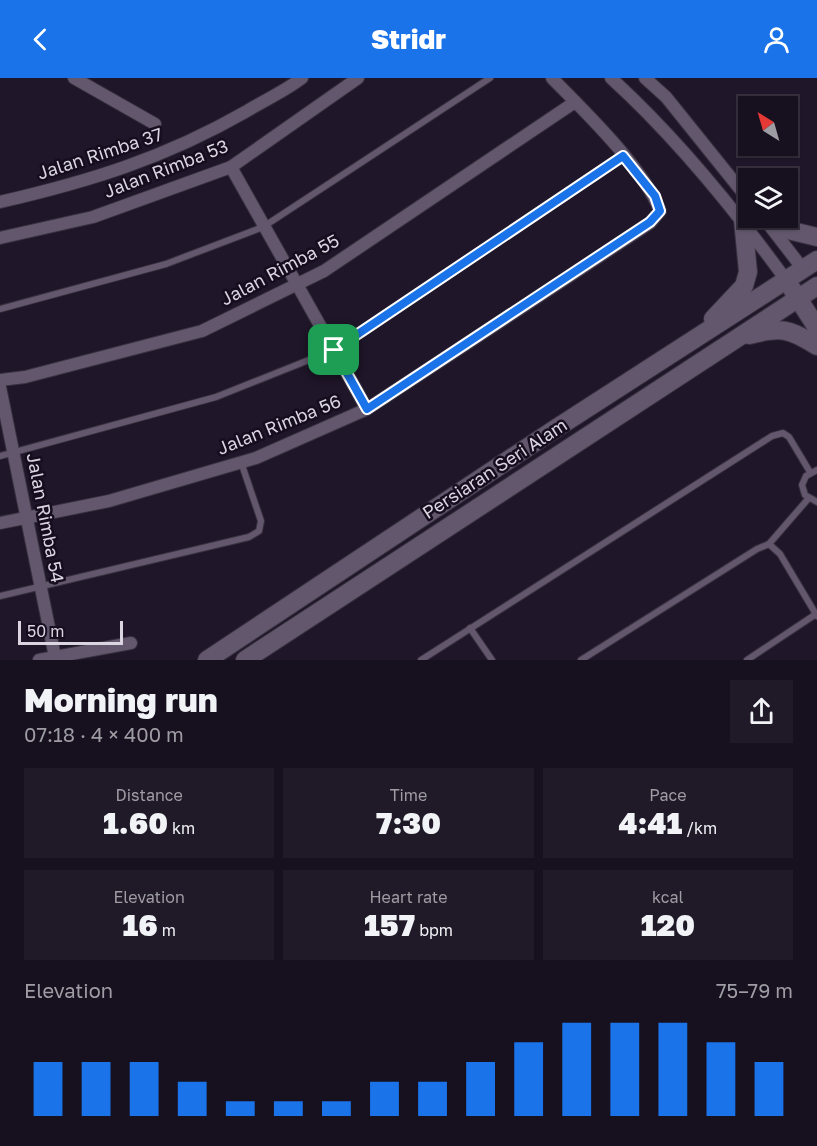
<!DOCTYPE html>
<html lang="en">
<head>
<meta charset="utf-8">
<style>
	:root { --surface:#17101f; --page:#201928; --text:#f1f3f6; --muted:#9e9da4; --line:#36303d; --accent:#1a73e8 }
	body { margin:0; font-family:"Golos Text",sans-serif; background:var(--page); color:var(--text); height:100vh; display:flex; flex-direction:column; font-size:22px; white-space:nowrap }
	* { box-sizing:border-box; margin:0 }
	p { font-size:20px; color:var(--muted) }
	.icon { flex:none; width:33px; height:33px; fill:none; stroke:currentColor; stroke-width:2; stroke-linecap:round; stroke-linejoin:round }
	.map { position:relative; height:582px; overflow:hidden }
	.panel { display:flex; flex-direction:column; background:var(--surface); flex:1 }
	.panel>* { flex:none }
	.needle { width:39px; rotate:323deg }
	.fabs { position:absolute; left:738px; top:18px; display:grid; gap:12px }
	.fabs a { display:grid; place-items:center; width:60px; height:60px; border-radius:0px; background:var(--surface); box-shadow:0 2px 4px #0004,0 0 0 2px var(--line); font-size:30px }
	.scale { position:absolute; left:18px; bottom:15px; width:105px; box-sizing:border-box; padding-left:6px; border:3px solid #dbd5e2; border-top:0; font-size:16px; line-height:21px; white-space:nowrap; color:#dbd5e2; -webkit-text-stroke:4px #160d1f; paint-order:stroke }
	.pin { position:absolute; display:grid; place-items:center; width:51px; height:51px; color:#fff; margin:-26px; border-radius:12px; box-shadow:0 3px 9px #0006 }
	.round { display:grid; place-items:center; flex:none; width:63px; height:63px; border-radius:0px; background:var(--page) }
	.headline { display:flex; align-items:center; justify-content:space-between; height:102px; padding:0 24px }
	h1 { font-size:33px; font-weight:800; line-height:45px }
	.stats { display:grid; grid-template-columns:repeat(3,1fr); gap:9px; height:102px; padding:6px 24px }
	.stats div { display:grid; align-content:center; border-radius:0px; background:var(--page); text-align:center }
	.stats b { font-size:30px; font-weight:800 }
	.stats small { font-size:16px; font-weight:400 }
	.stats p { font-size:16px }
	.chart { height:168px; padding:12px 24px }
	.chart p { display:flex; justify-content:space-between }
	.chart svg { width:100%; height:108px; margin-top:6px; stroke:var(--accent); stroke-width:6 }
	header { display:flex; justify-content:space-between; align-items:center; height:78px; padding:0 24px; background:var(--accent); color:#fff; font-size:27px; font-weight:800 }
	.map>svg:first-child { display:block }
</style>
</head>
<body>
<header><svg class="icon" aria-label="back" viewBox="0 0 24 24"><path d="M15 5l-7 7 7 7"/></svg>Stridr<svg class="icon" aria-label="person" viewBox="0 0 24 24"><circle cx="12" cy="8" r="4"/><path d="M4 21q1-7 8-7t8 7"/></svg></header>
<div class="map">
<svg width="817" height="582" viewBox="0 0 817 582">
	<rect width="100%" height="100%" fill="#1f1629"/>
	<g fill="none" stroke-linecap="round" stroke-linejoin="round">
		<defs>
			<g id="lane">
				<polyline points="0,231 166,186 263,149 490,0"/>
				<polyline points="0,378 216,319 334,272 623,78"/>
				<polyline points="817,392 806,398 802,407 805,417 817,424"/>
				<polyline points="769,466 808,421"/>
				<polyline points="0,518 249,459 259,453 261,443 241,384"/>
				<polyline points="470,550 492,582"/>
				<polyline points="421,582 772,358 783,355 789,359 810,394"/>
				<polyline points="581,582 757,471 769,466 780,476 817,538"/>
				<polyline points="747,582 816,536"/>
			</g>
			<g id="street">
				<polyline points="74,0 155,46"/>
				<path d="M611,0C677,60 733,129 786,202"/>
				<polyline points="645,0 666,19 748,121"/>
				<polyline points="231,89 367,331"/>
				<path d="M0,124C91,103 165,80 247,33C265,22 285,13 302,0"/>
				<polyline points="766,143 803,191"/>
				<polyline points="0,160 93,139 231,89 358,0"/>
				<polyline points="0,302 25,299 202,253 324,193 575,24"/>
				<polyline points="0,309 55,579"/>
				<path d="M0,445L109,423L256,380L367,331L650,145L660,133C644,90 585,34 552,0"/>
				<polyline points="39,582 131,565"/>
			</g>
			<g id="secondary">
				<polyline points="769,140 788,152 817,159"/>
				<polyline points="792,211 817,250"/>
				<polyline points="713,241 744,208 748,194 743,142"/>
				<path d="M749,257C781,249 789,250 817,268"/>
				<polyline points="207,582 555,351 817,182"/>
				<polyline points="245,582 817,208"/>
			</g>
		</defs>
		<use href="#lane" stroke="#37313f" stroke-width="8"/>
		<use href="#street" stroke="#37313f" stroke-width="14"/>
		<use href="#secondary" stroke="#37313f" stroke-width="20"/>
		<use href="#lane" stroke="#62576d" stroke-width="6"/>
		<use href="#street" stroke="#62576d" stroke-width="12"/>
		<use href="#secondary" stroke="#62576d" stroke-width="18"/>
	</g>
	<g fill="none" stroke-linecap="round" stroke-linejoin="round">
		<defs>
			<polygon id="route" points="623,78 655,118 660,133 650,144 367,331 334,272"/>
		</defs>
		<use href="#route" stroke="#fff" stroke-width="12"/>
		<use href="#route" stroke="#1a73e8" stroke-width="8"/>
	</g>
	<g text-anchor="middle" stroke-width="5" stroke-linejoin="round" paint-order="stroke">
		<g font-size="18" fill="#dbd5e2" stroke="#160d1f">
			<text transform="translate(100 76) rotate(-18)" y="6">Jalan Rimba 37</text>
			<text transform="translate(166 91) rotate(-21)" y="6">Jalan Rimba 53</text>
			<text transform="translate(280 192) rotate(-28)" y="6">Jalan Rimba 55</text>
			<text transform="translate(279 347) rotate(-22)" y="6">Jalan Rimba 56</text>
			<text transform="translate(495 391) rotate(-33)" y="6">Persiaran Seri Alam</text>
			<text transform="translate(45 440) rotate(79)" y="6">Jalan Rimba 54</text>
		</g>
	</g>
</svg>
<div class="fabs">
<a><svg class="needle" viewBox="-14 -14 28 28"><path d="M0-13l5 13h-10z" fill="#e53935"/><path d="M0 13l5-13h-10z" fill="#9e9da4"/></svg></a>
<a><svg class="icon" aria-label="layers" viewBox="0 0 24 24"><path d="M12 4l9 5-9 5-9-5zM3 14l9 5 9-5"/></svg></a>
</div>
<div class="scale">50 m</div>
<div class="pin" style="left:334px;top:272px;background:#1e9e55"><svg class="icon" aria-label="arrive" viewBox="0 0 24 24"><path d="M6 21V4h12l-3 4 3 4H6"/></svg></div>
</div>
<section class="panel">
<div class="headline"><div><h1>Morning run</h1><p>07:18 · 4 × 400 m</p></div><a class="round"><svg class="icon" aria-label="share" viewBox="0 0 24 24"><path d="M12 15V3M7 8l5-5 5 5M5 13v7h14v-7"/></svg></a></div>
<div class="stats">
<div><p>Distance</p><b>1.60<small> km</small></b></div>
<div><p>Time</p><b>7:30</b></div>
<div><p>Pace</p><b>4:41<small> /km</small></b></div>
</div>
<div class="stats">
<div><p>Elevation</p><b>16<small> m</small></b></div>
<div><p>Heart rate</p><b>157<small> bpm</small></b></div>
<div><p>kcal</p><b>120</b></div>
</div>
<div class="chart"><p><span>Elevation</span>75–79 m</p>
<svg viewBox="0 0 160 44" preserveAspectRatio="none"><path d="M5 44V22M15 44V22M25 44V22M35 44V30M45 44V38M55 44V38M65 44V38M75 44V30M85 44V30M95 44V22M105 44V14M115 44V6M125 44V6M135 44V6M145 44V14M155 44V22"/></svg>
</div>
</section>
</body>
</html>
